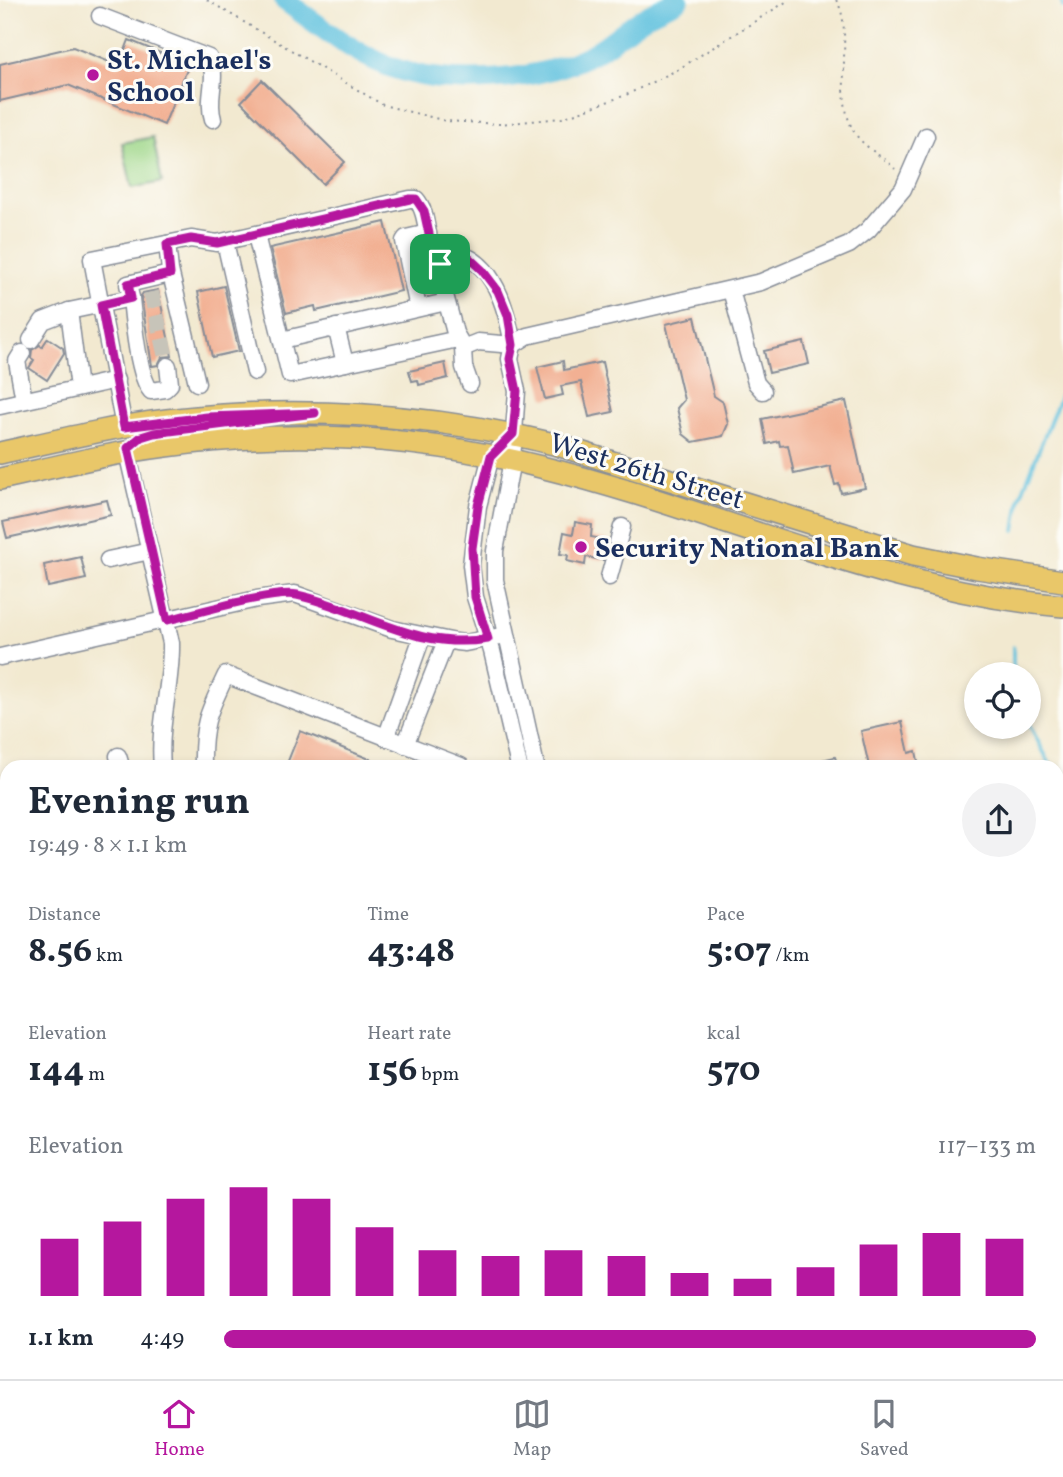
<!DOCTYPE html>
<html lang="en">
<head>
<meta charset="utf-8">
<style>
	:root { --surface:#fff; --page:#f2f2f3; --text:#1f2937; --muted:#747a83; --line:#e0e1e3; --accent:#b5179e }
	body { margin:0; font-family:Vollkorn,serif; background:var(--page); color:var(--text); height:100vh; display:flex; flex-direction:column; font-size:26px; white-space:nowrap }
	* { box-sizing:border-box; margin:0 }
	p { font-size:23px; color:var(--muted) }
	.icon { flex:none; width:38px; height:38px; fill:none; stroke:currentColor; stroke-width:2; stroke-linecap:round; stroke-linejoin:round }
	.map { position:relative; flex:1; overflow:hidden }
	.panel { position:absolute; left:0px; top:760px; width:1064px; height:620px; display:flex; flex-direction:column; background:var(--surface); border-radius:21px 21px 0 0; box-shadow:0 4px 10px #0003 }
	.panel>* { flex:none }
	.tools { position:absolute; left:964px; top:662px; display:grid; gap:14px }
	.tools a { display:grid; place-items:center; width:77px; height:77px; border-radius:50%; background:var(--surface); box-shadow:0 4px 10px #0003; font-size:35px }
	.pin { position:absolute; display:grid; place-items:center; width:60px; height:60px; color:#fff; margin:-30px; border-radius:14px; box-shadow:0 4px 10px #0006 }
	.round { display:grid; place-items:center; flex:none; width:74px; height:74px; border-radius:37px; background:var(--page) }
	.head { display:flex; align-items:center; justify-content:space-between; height:119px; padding:0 28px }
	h1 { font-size:38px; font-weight:700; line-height:52px }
	.stats { display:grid; grid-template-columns:repeat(3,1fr); gap:10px; height:119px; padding:7px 28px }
	.stats div { display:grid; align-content:center }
	.stats b { font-size:35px; font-weight:700 }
	.stats small { font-size:19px; font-weight:400 }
	.stats p { font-size:19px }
	.chart { height:196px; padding:14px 28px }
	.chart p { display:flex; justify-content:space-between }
	.chart svg { width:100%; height:126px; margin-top:7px; stroke:var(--accent); stroke-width:6 }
	ul { padding:0 28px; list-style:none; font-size:23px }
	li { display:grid; grid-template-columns:112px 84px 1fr; align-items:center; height:52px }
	li i { height:18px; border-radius:9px; background:var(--accent) }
	.tabs { display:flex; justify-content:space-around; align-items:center; height:98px; border-top:2px solid var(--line); background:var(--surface); font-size:19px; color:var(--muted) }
	.tabs a { display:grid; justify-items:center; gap:4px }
	.tabs .selected { color:var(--accent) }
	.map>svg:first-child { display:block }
</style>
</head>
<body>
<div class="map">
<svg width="1063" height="1379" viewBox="0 0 1063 1379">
	<rect width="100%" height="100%" fill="#fdfcf7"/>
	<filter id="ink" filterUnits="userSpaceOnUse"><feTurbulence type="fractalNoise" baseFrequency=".0143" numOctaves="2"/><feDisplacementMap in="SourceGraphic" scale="14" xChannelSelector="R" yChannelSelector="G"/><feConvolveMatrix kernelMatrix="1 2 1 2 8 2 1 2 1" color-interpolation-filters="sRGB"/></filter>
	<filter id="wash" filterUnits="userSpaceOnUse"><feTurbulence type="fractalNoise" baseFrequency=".00686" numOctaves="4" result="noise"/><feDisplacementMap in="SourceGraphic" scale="28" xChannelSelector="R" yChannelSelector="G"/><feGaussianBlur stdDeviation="1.57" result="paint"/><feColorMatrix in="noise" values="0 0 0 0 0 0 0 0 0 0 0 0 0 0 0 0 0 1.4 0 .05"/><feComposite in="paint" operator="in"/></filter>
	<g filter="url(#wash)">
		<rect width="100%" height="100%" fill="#f2e9d0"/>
		<polygon fill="#9fd789" stroke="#5d8374" stroke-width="2" points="153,137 162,182 132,188 122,143"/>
		<path fill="#eeda9e" stroke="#84847e" stroke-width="2" d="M526,1372H719C693,1379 654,1373 625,1379H506Z"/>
		<polygon fill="#5fc1de" stroke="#3d789e" stroke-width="2" points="719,1372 970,1372 972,1379 684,1379 705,1377"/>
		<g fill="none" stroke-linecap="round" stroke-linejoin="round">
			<g stroke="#5fc1de" stroke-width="3.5">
				<polyline points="1061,0 1063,7"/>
				<polyline points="1015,531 1020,498 1063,389"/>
				<polyline points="1013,647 1013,674"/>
				<polyline points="1029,724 1051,766"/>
				<polyline points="1057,776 1063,785"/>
			</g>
			<path stroke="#5fc1de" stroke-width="21" d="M284,0C317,24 350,51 388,66C447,89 542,83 597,51C613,41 628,27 644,17C655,10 667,6 678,0"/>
		</g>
		<g id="blocks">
			<g fill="#f2b093">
				<polygon points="129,40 189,65 164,125 68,85 0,101 0,64 73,47 119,66"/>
				<polygon points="262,80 345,162 323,184 241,102"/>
				<polygon points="385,222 401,291 316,311 315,306 286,313 270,248"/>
				<polygon points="224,286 239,351 212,357 198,292"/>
				<polygon points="158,290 172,356 162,357 158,365 152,366 141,296 143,293"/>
				<polygon points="695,317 714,396 723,402 728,424 723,436 693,442 683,434 677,408 684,400 666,324"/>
				<polygon points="48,338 63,348 64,353 47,380 29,368 34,360 31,358 32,350 40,345 42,347"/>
				<polygon points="804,342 809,364 769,373 764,351"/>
				<polygon points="563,361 564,370 602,362 613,412 589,417 581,382 561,386 563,395 545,399 537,367"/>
				<polygon points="445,363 448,378 419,385 418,380 412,381 409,371"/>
				<polygon points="846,401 865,488 841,493 839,484 835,485 830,466 794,474 788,445 780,446 779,441 767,444 762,419"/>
				<polygon points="107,500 111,515 7,538 3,522"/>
				<polygon points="575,522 592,525 591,537 608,540 603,560 586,557 585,565 567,561 568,555 560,554 564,532 573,534"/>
				<polygon points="81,557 86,579 48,587 44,565"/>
				<polygon points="902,722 909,753 916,751 919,766 869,766 861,731"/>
				<polygon points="300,731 387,766 286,766"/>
				<polygon points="835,757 838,766 809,766 809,763"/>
			</g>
		</g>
	</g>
	<g filter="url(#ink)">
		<use href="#blocks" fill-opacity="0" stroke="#868c97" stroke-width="2"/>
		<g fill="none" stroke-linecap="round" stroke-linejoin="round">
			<polyline stroke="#c7c4b9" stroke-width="16" stroke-dasharray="16 8" stroke-linecap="butt" points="151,292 168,366"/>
			<defs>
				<g id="minor">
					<path d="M100,16L209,58C219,78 206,98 213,119"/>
					<polyline points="256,235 290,375 458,339"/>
					<polyline points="225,242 255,372"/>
					<polyline points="167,244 170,270 197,383"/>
					<polyline points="731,290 756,383 763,391"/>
					<path d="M131,298C133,318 138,377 151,391L165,389L170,384L168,366"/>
					<polyline points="418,308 404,241 406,238 428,233"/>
					<polyline points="336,327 345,363"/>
					<polyline points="31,340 43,321 69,311"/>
					<polyline points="282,340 446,302"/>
					<path d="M462,345L455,333L439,272C440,263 442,258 452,253C494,257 507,311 513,345L478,342L463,348L464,367L470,384"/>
					<polyline points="22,353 17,361 24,400"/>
					<polyline points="79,388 69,311 131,298 128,284 170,274"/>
					<polyline points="0,406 116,380"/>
					<path d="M124,427L92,259L191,239L217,243L410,199H416C431,215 424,254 440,263"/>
					<polyline points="513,434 491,456 478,506 471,565 475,597 492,651 519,766"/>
					<path d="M127,452L171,643C172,684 158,725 162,766"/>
					<polyline points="618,542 622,527"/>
					<polyline points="108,560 150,551"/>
					<polyline points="609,577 616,552"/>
					<polyline points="0,657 257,599 295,594 392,629 456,642 465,643 506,635"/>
					<polyline points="386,738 422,637"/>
					<polyline points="405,745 446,641"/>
					<polyline points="118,756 121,766"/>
					<path d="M203,766C202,724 208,713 226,675L461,766"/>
					<polyline points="536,766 495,580 495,551 512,460 517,391 510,359 513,345 527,336 761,282 849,245 868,230 903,189 926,136"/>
					<polyline points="0,960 7,959"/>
					<polyline points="1057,966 1063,967"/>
					<polyline points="1057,983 1063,983"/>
					<polyline points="1057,1104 1063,1119"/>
					<polyline points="0,1137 7,1168"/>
					<polyline points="0,1193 7,1191"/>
					<polyline points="0,1215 7,1214"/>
					<polyline points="0,1259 7,1256"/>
					<polyline points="0,1289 7,1296"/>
					<polyline points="0,1336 7,1365"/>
					<polyline points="1057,1348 1063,1376"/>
					<polyline points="149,1372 153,1379"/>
					<polyline points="1026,1372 1028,1379"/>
					<polyline points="86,1379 116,1372"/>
					<polyline points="185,1379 190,1372"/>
					<polyline points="245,1379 252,1372"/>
				</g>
				<g id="major">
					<path d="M0,453C55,441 111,427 167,420C295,405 429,413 554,444L913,555L977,568L1063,581"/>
					<path d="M0,479C55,467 110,453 166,446C291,429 419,436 541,467C716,510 882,591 1063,606"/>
				</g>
			</defs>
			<use href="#minor" stroke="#868c97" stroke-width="19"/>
			<use href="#major" stroke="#868c97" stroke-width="24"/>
			<g stroke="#868c97" stroke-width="2" stroke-dasharray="2 5" stroke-linecap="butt">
				<polyline points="207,0 383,105 446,121 500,124 562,118 626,95 677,70 789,0"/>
				<path d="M836,0C854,26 834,92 852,128C860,146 882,155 895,169"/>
				<polyline points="1004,1372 1005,1379"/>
				<polyline points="498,1379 515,1372"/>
			</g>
			<use href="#minor" stroke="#fff" stroke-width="16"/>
			<use href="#major" stroke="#e9c769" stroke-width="21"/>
		</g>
	</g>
	<g fill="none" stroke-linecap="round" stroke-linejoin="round" filter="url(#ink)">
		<defs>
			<path id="route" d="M410,199H416L424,211L435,261L440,264L444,257L452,253L469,258L482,270L498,291L508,315L513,345L510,359L517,391L513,434L491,456L478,506L472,548L475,597L488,639C414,651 365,610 297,595C274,590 194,614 167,620L128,448L141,437L154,433L315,413L207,417L124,427L101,305L131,298L128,284L170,274L167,244L191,239L217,243Z"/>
		</defs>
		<use href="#route" stroke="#fff" stroke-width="14"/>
		<use href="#route" stroke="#b5179e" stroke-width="9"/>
	</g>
	<g fill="#b5179e" stroke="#fdfcf7" stroke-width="2.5">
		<circle cx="93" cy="75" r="7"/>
		<circle cx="581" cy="547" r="7"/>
	</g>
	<g text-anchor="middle" stroke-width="6" stroke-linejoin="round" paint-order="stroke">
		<g font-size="28" font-weight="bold" fill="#1b2f5e" stroke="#fdfcf7" text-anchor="start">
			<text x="107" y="69">St. Michael's<tspan x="107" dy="32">School</tspan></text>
			<text x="595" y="557">Security National Bank</text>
		</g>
		<g font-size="28" fill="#1b2f5e" stroke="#fdfcf7">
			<text transform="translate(647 470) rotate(17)" y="10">West 26th Street</text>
		</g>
	</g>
</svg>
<div class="tools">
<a><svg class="icon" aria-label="locate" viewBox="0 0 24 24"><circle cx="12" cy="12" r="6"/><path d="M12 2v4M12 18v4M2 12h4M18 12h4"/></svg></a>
</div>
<div class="pin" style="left:440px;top:264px;background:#1e9e55"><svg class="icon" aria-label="arrive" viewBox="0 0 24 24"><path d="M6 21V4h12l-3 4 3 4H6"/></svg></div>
<section class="panel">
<div class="head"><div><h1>Evening run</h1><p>19:49 · 8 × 1.1 km</p></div><a class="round"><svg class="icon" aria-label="share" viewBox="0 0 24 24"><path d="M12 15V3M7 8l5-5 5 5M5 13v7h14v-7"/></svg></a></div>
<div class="stats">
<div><p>Distance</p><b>8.56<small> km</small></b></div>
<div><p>Time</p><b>43:48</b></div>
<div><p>Pace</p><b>5:07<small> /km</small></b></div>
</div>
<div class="stats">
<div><p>Elevation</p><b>144<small> m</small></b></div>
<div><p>Heart rate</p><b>156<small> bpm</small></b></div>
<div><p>kcal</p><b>570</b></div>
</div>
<div class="chart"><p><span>Elevation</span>117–133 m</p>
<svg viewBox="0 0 160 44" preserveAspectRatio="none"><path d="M5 44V24M15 44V18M25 44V10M35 44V6M45 44V10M55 44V20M65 44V28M75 44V30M85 44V28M95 44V30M105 44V36M115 44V38M125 44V34M135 44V26M145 44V22M155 44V24"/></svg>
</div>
<ul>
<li><b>1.1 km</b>4:49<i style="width:100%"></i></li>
</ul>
</section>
</div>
<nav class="tabs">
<a class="selected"><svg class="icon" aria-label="home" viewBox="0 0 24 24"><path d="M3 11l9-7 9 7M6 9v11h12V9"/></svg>Home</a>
<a><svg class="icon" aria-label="map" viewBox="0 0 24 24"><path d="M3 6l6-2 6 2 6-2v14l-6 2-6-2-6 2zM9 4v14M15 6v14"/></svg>Map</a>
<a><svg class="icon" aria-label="saved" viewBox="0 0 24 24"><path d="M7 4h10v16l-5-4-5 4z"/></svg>Saved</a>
</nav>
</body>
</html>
